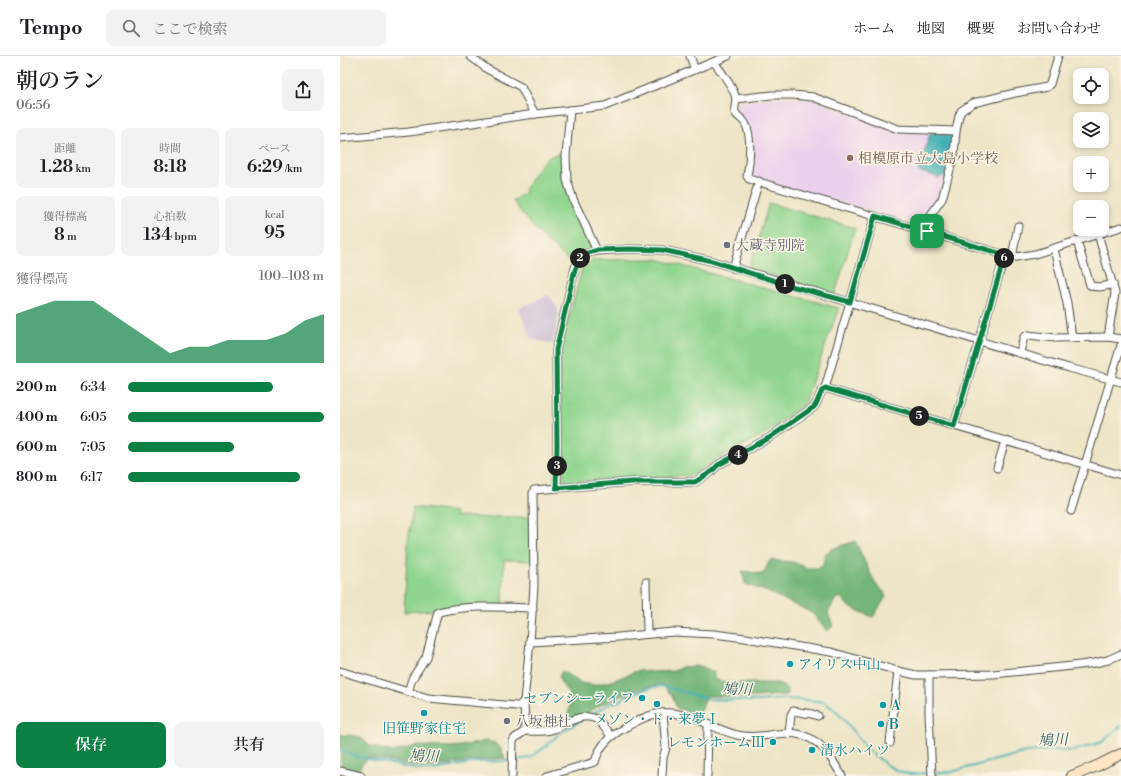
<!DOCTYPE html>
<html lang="ja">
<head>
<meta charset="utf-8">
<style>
	:root { --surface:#fff; --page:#f2f2f2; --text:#202124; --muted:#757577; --line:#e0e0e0; --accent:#0b8043 }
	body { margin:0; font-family:"Libre Bodoni","Noto Serif JP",serif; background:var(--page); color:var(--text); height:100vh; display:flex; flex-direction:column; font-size:15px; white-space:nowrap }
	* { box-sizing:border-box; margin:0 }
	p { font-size:13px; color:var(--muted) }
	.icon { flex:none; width:22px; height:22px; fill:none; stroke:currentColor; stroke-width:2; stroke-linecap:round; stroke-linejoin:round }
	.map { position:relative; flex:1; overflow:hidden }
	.drawer { display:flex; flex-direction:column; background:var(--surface); width:340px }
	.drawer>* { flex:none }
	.fabs { position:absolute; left:733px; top:12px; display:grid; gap:8px }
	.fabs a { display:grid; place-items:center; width:36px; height:36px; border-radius:8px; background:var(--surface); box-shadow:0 2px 6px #0003; font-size:20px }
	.pin { position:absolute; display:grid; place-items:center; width:34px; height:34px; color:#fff; margin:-17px; border-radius:8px; box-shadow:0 2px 6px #0006 }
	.km { position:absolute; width:20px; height:20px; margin:-10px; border-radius:50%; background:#222; color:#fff; font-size:11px; line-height:20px; text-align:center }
	.round { display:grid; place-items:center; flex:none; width:42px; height:42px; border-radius:8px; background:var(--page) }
	.summary { display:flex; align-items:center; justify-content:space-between; height:68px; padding:0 16px }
	h1 { font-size:22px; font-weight:600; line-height:30px }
	.stats { display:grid; grid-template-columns:repeat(3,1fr); gap:6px; height:68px; padding:4px 16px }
	.stats div { display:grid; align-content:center; border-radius:8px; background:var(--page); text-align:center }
	.stats b { font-size:17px; font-weight:600 }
	.stats small { font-size:11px; font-weight:400 }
	.stats p { font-size:11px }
	.chart { height:112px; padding:8px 16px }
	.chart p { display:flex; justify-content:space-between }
	.chart svg { width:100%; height:72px; margin-top:4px; fill:var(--accent); opacity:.7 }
	.action { display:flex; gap:8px; margin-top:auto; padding:8px 16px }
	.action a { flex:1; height:46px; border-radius:8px; background:var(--accent); color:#fff; font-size:16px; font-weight:600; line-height:46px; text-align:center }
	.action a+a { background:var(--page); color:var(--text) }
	ul { padding:0 16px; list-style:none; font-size:13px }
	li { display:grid; grid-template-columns:64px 48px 1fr; align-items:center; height:30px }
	li i { height:10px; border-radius:5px; background:var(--accent) }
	header { display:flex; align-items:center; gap:24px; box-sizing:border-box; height:56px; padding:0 20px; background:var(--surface); border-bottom:1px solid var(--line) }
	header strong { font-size:19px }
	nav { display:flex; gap:22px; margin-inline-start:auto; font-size:14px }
	.search { width:280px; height:36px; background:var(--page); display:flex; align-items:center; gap:10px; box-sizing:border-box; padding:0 14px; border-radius:8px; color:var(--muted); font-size:15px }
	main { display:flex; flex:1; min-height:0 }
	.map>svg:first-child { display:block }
</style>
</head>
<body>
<header>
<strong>Tempo</strong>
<div class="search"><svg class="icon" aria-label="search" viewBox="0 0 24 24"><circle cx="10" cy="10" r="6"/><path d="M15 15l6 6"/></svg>ここで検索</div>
<nav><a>ホーム</a><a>地図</a><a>概要</a><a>お問い合わせ</a></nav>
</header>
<main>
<section class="drawer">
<div class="summary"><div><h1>朝のラン</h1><p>06:56</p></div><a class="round"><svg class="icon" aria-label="share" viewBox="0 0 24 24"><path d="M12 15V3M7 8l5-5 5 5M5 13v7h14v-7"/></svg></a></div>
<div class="stats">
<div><p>距離</p><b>1.28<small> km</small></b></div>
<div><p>時間</p><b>8:18</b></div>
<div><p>ペース</p><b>6:29<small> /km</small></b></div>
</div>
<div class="stats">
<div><p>獲得標高</p><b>8<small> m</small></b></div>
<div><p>心拍数</p><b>134<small> bpm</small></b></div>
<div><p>kcal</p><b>95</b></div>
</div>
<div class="chart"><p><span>獲得標高</span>100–108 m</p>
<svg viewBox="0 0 160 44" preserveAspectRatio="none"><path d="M0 44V14L10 10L20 6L30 6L40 6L50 14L60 22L70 30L80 38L90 34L100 34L110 30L120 30L130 30L140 26L150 18L160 14V44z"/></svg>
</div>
<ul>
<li><b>200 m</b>6:34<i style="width:74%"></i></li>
<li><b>400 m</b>6:05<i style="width:100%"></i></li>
<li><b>600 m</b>7:05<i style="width:54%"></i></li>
<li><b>800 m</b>6:17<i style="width:88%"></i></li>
</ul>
<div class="action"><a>保存</a><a>共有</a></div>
</section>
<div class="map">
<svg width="781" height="720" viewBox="0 0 781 720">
	<rect width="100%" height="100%" fill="#fcf5e5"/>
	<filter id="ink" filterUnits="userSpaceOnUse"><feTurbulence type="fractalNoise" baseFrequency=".025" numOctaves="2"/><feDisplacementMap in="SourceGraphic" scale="8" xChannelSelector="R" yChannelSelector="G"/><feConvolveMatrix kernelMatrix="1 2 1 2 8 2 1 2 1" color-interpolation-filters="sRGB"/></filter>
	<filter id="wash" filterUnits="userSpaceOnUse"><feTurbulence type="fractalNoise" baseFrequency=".012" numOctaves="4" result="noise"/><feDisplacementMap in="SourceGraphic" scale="16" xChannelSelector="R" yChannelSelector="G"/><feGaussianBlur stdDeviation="0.9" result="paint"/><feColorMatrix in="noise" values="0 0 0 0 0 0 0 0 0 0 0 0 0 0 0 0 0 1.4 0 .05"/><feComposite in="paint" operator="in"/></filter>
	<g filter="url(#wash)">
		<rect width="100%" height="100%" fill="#ece5c6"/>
		<polygon fill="#ebd1ec" points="444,41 472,43 559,76 610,78 612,80 612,98 599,139 589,157 585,169 583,170 411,121 409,118 410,79 398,57 397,48 400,45"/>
		<polygon fill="#cbbfd6" points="208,239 216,249 219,258 213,288 191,283 179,252"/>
		<g fill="#8fd58e" stroke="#5d805c">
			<path d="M223,96L222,118L225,129L252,189L249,193L242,197L233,207C209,190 190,169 173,145L186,136L184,134L201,108L209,101Z"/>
			<polygon points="429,147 515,172 495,238 409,213"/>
			<polygon points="317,203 499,252 464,348 425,378 371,406 354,419 224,426 220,319 221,290 242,213 253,204"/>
			<polygon points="73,451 115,456 115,460 153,462 153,461 191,461 192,505 164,504 163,550 64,556 68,486"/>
		</g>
		<g fill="#73b679" stroke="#4f7052">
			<polygon points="515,485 535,527 544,536 546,541 533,561 509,551 501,541 495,544 488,557 493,570 487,575 472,557 428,536 405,528 402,515 423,518 430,504 452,506 468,512 478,512 483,508 485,498 492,493"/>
			<path d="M361,610L374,616V623L392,627H439L447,633V639L415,641L367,640L359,659L337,652L332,640L322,628C299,632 275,641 255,652C248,656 241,662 234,667L225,665C229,656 233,647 228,637C224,630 221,629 219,621L222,615L241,627L254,629L272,625L299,614L313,616L334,615L342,611Z"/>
			<path d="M0,677L1,679C13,679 22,679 29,690L53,696L76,690L111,691L121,690L146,685L155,687L161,693L165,702L130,705L99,710H74L28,701L17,715L1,709Z"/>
		</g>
		<polygon fill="#3daeb4" stroke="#346c70" points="590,77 610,78 612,80 612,98 605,121 600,120 600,122 578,115"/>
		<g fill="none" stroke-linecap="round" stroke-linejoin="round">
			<g stroke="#3daeb4" stroke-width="2">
				<polyline points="251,659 269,648 279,645 289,639 310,632 322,630 369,643 419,645 449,643 478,645 484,646 495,654 506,666 526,692 547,709 558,715 570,718 590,717"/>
				<polyline points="0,693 14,700 75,713 92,714 136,706 167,705 190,702 205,691 220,677 242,664"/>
				<polyline points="594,717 611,716 686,696 713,694 733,695 762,686 781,670"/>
			</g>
		</g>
	</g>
	<g filter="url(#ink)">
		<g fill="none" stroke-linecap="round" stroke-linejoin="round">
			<defs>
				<g id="minor">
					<polyline points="130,0 147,13 181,31 195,58"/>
					<polyline points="350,0 355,14"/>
					<path d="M374,6C380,14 396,34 396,44C396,48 394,51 395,56C397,61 403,63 405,67C412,79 410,106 407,120L409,123L665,199L614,370"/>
					<polyline points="396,43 432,39 453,39 473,41 558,73 616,75"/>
					<polyline points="230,54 226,100 227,124 233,143 257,195"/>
					<polyline points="0,82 69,76 195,58 265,50 388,0"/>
					<polyline points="587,175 592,157 602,143 614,99 616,75 619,60 621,55 633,47 675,37 707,31 710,28 718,0"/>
					<polyline points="758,178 775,237 768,281"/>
					<path d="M737,185L750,229C757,233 766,230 773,228"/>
					<polyline points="714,193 727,247 732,282"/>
					<polyline points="665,199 676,201 695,198 781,171"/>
					<polyline points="672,201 678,170"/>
					<polyline points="393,212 419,125"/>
					<polyline points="680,296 684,281 688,279 716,282 768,281 781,283"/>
					<polyline points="485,332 535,160"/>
					<polyline points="657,412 665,385"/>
					<polyline points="217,432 217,389 216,294 235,212 240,203 245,198 257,195 290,193 322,194 372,205 729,312 781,326"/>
					<polyline points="731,455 781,289"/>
					<polyline points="306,526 307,578"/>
					<path d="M190,586L194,530L193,437L194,434L292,426H355L371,416L378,409L429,382L474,351C479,345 479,336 485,332L781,419"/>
					<polyline points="0,615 88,642 176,650 179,650 184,645 190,586 278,581 333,576 374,578 405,582 491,596 558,615 576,619 589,619 653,618 732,610 755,607 768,604 781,598"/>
					<polyline points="589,619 589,658 592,720"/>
					<path d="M68,636L72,623L86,601L98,556C129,549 161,551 193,552"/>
					<path d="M185,675C194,675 202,676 211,674C224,670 241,655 256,663C262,667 266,674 271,680"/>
					<polyline points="449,677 451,659 453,655 472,658 478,660"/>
					<polyline points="550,687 558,615"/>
					<polyline points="0,715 21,720"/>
					<polyline points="172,720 173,685 175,682 185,675 184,645"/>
					<path d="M207,720L255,706C260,688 270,680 286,671C295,666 305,660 316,658C342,651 372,673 397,679C409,682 424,680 436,678C473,673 485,691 502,720"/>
					<polyline points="322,720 323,702 326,692 323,657"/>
					<polyline points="367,720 368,669"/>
				</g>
				<polyline id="secondary" points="732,720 757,710 781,698"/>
			</defs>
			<use href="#minor" stroke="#484742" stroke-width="9"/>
			<use href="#secondary" stroke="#484742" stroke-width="12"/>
			<use href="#minor" stroke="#fff" stroke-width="7"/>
			<use href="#secondary" stroke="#fde5c5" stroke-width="10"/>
		</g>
	</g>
	<g fill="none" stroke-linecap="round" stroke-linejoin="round" filter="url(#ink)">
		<defs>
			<path id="route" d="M535,160L665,199L614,370L485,332C479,336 479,345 474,351L429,382L378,409L371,416L355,426H292L216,432L217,389L216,294L234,217L238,206L245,198L258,194L290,193L322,194L372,205L451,230L510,246Z"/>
		</defs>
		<use href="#route" stroke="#fff" stroke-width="8"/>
		<use href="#route" stroke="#0b8043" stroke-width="5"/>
	</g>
	<circle fill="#8d6e63" stroke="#fcf5e5" stroke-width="1.5" cx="510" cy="102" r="4"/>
	<g fill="#6b7280" stroke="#fcf5e5" stroke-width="1.5">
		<circle cx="387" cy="189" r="4"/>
		<circle cx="167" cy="665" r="4"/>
	</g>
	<g fill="#0f9aa8" stroke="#fcf5e5" stroke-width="1.5">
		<circle cx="450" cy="608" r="4"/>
		<circle cx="302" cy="642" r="4"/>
		<circle cx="317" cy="648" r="4"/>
		<circle cx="543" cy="649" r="4"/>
		<circle cx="84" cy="657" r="4"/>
		<circle cx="541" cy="668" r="4"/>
		<circle cx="433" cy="686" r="4"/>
		<circle cx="472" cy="694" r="4"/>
	</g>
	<g text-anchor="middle" stroke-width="3" stroke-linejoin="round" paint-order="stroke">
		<g font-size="14" fill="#785e54" stroke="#fcf5e5" text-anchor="start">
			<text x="518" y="107">相模原市立大島小学校</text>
		</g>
		<g font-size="14" fill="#5b616d" stroke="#fcf5e5" text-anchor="start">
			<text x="395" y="194">大蔵寺別院</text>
			<text x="175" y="670">八坂神社</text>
		</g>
		<g font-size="14" fill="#0d838f" stroke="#fcf5e5" text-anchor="start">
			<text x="458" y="613">アイリス中山</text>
			<text x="294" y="647" text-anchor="end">セブンシーライフ</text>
			<text x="551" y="654">A</text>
			<text x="317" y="668" text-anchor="middle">メゾン・ド・来夢Ⅰ</text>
			<text x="549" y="673">B</text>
			<text x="84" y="677" text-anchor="middle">旧笹野家住宅</text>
			<text x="425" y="691" text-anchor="end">レモンホームⅢ</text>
			<text x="480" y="699">清水ハイツ</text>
		</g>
		<g font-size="15" font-style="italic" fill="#325f62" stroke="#fcf5e5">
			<text transform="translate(397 633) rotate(3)" y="5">鳩川</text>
			<text transform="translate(713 684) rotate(-3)" y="5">鳩川</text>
			<text transform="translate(84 700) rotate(2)" y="5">鳩川</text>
		</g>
	</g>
</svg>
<div class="fabs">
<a><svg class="icon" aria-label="locate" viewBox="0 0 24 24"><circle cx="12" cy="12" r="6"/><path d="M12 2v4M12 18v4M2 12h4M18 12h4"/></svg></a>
<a><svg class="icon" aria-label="layers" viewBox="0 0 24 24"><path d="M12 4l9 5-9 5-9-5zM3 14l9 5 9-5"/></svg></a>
<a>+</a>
<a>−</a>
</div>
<div class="pin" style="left:587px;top:175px;background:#1e9e55"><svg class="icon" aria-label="arrive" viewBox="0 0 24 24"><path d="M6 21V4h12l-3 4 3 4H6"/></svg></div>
<b class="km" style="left:445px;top:228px">1</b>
<b class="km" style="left:240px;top:202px">2</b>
<b class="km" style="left:217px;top:410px">3</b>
<b class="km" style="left:398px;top:399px">4</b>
<b class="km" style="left:579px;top:360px">5</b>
<b class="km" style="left:664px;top:202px">6</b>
</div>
</main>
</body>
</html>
